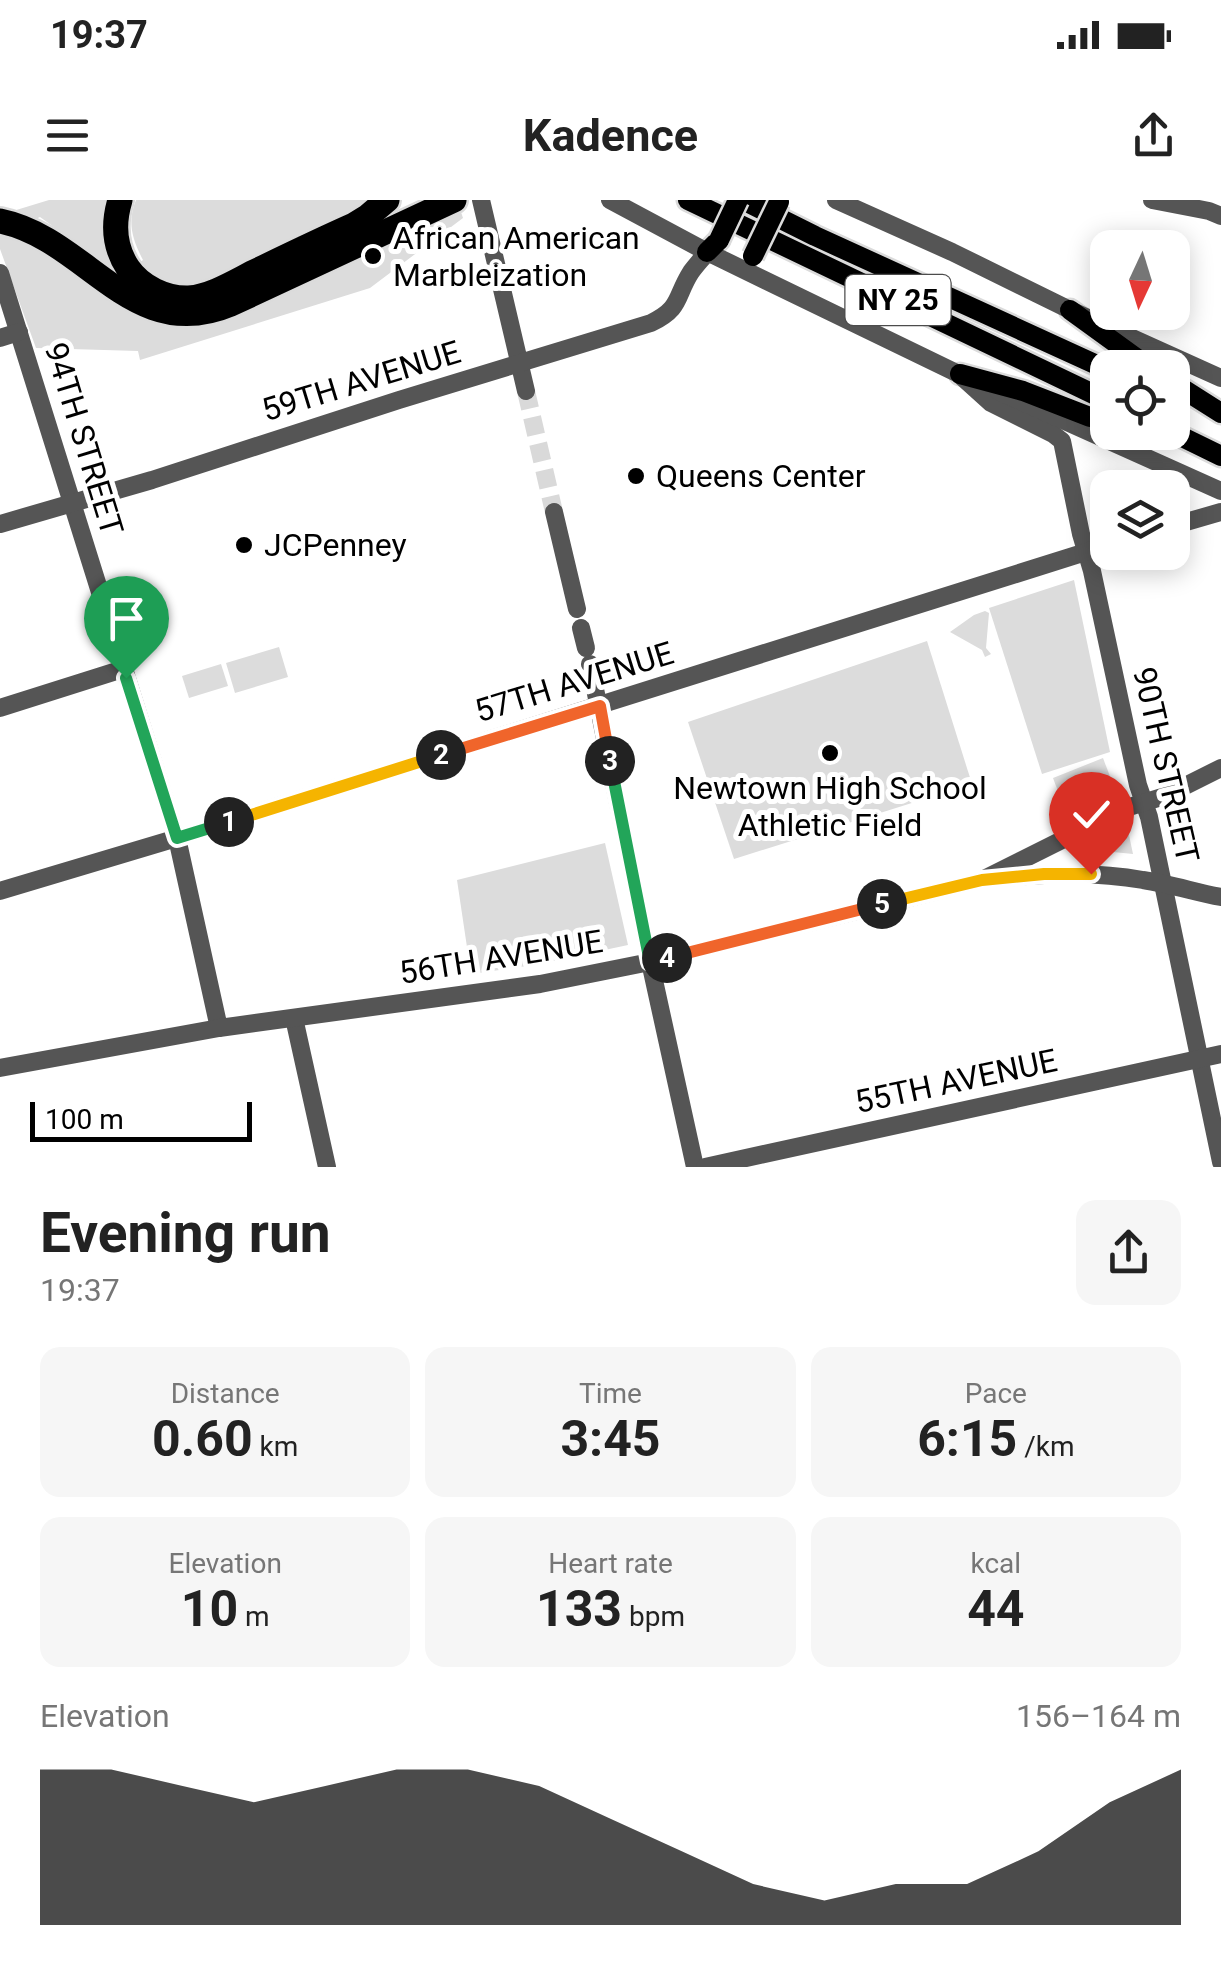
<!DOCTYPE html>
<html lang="en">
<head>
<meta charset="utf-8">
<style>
	:root { --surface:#fff; --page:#f6f6f6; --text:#222; --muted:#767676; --accent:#000 }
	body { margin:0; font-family:Roboto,sans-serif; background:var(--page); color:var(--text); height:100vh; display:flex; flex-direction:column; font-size:38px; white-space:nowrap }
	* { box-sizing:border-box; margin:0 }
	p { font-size:32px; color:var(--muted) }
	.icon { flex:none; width:55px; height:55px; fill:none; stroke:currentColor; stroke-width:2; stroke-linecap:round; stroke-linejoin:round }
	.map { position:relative; height:967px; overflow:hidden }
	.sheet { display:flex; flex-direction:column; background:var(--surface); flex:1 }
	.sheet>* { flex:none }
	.needle { width:65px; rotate:184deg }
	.controls { position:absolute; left:1090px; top:30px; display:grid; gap:20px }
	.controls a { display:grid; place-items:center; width:100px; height:100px; border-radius:20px; background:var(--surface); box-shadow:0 5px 25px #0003; font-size:50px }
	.scale { position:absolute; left:30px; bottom:25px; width:222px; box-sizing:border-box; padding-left:10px; border:5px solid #000; border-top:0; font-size:28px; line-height:35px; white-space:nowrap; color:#000; -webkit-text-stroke:8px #fff; paint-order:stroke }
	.pin { position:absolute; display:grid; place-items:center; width:85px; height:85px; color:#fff; margin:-102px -42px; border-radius:50% 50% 50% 0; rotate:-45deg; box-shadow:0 0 10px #0007 }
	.pin .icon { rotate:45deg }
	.km { position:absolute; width:50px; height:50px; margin:-25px; border-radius:50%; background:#222; color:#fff; font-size:28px; line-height:50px; text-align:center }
	.round { display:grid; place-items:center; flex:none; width:105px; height:105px; border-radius:20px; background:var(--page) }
	.headline { display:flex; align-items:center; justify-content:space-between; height:170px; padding:0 40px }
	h1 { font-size:55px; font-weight:700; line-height:75px }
	.metrics { display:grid; grid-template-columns:repeat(3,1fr); gap:15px; height:170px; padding:10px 40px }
	.metrics div { display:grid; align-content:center; border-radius:20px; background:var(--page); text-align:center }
	.metrics b { font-size:50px; font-weight:700 }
	.metrics small { font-size:28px; font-weight:400 }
	.metrics p { font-size:28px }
	.chart { height:280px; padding:20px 40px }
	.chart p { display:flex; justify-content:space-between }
	.chart svg { width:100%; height:180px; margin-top:10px; fill:var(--accent); opacity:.7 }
	.status { display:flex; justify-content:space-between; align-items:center; height:70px; padding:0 50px; background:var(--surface); direction:ltr }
	.status svg { height:28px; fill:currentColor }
	header { display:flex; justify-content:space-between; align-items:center; height:130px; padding:0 40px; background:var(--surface); font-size:45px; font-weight:700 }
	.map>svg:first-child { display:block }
</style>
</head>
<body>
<div class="status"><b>19:37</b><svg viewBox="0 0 49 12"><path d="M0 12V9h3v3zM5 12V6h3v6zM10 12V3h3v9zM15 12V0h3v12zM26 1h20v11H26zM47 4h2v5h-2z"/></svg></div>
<header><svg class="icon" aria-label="menu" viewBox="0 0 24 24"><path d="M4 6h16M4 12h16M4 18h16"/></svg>Kadence<svg class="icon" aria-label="share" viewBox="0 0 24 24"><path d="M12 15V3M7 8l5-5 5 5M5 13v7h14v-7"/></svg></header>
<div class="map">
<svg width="1221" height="967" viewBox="0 0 1221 967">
	<rect width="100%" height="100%" fill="#fff"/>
	<g fill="#dcdcdc">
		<polygon points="49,0 115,0 122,81 86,50 40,17 29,22 14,17 13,11"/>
		<path d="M136,0H377L194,90C168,87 154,85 139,63L143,60C132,39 127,22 136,0Z"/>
		<polygon points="460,9 463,18 370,88 140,160 138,151 36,148 0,49 0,31 13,33 138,113 167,124 193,126 222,120"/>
		<polygon points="1074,380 1110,552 1042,574 989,408"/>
		<polygon points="985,411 989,413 986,448 991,454 985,457 982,450 950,432 974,415"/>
		<polygon points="927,441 972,584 734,659 688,522"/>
		<polygon points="279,447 288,477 235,493 226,463"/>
		<polygon points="221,464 228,486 189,498 182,476"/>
		<polygon points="1103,558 1114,587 1064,607 1053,578"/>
		<polygon points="1126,621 1133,654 1073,648"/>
		<polygon points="605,643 628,745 534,765 471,774 457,680"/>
	</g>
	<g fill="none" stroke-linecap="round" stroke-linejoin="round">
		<polyline stroke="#d9d9d9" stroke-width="18" stroke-dasharray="18 9" stroke-linecap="butt" points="526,191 554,312"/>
		<defs>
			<g id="major">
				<polyline points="688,0 1108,201"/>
				<polyline points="743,0 815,36 1108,170"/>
				<polyline points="707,52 719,40"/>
				<polyline points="1070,110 1150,168"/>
				<polyline points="960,174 1023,191 1090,217 1108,220"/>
				<polyline points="1172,182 1221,213"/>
				<polyline points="1172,232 1221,256"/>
			</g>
			<g id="highway">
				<path d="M120,0C113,23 114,47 128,68C141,87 166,99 189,98C212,96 234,82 254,72C287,56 320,40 354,25L367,17L387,0"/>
				<path d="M0,21C88,39 132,146 231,104L454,0"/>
			</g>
		</defs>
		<use href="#major" stroke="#dbdbdb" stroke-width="25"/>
		<use href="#highway" stroke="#dbdbdb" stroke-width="30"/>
		<g stroke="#555" stroke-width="18">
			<polyline points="481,0 526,191"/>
			<polyline points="610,0 707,52 969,179"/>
			<polyline points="836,0 952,52 1070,110 1221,178"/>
			<polyline points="1152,0 1209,11 1221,16"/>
			<polyline points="0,73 177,638 219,828"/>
			<polyline points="0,138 19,132"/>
			<polyline points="960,175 991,203 1053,234 1062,241 1081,334 1092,371 1138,585 1149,617 1221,962"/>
			<polyline points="998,191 1221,291"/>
			<polyline points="554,312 577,409"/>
			<path d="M0,324L152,280L399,200L651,123C682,108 675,97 691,72C696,65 702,59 707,52"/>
			<polyline points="1172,326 1221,312"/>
			<polyline points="581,428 586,448"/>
			<polyline points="590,464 650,762 695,967"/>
			<polyline points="0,508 123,469"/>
			<path d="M993,679C1044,674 1093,671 1143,680C1170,684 1195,692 1221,697"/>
			<polyline points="0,691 177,638 1108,345"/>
			<polyline points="294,818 327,967"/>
			<polyline points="0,868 219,828 540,784 650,762 982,680 1126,608 1165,596 1221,568"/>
			<polyline points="705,967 1221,854"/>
		</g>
		<use href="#major" stroke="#000" stroke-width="20"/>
		<use href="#highway" stroke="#000" stroke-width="25"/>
		<defs>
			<g id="major-bridge">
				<polyline points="719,40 738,0"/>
				<polyline points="753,56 779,2"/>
			</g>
		</defs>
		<use href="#major-bridge" stroke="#dbdbdb" stroke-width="25" stroke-linecap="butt"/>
		<use href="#major-bridge" stroke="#000" stroke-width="20"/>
	</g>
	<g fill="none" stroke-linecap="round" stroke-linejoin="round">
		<defs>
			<polyline id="split-1" points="126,478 177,638 229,622"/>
			<polyline id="split-2" points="229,622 441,555"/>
			<polyline id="split-3" points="441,555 600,506 610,561"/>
			<polyline id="split-4" points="610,561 650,762 667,758"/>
			<polyline id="split-5" points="667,758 882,704"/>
			<polyline id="split-6" points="882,704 982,680 1044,674 1091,674"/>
		</defs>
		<use href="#split-1" stroke="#fff" stroke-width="20"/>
		<use href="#split-2" stroke="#fff" stroke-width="20"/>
		<use href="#split-3" stroke="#fff" stroke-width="20"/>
		<use href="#split-4" stroke="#fff" stroke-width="20"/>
		<use href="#split-5" stroke="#fff" stroke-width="20"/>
		<use href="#split-6" stroke="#fff" stroke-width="20"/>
		<use href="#split-1" stroke="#22a559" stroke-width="12"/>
		<use href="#split-2" stroke="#f5b400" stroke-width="12"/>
		<use href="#split-3" stroke="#f0652b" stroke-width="12"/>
		<use href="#split-4" stroke="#22a559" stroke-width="12"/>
		<use href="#split-5" stroke="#f0652b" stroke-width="12"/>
		<use href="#split-6" stroke="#f5b400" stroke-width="12"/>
	</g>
	<g fill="#000" stroke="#fff" stroke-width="4">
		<circle cx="373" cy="56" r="10"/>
		<circle cx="636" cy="276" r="10"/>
		<circle cx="244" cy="345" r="10"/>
		<circle cx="830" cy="553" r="10"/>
	</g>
	<g text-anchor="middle" stroke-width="10" stroke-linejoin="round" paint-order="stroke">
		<rect fill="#fff" stroke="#4c4c4c" stroke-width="2.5" x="845.5" y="75" width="105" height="50" rx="8"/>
		<g font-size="30" font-weight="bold" fill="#000">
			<text x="898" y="110">NY 25</text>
		</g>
		<g font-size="32" fill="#000" stroke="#fff" text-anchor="start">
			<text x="393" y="49">African American<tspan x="393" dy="37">Marbleization</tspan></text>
			<text x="656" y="287">Queens Center</text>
			<text x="264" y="356">JCPenney</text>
			<text x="830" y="599" text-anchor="middle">Newtown High School<tspan x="830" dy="37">Athletic Field</tspan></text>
		</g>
		<g font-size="32" fill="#000" stroke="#fff">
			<text transform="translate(361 181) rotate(-17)" y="11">59TH AVENUE</text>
			<text transform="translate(84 239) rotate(73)" y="11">94TH STREET</text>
			<text transform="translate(574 482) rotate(-17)" y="11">57TH AVENUE</text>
			<text transform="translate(1166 565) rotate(77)" y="11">90TH STREET</text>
			<text transform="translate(501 757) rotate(-9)" y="11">56TH AVENUE</text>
			<text transform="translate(956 881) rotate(-12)" y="11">55TH AVENUE</text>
		</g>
	</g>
</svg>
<div class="controls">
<a><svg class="needle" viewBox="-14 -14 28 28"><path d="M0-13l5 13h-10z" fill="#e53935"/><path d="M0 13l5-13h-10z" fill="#767676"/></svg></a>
<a><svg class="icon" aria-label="locate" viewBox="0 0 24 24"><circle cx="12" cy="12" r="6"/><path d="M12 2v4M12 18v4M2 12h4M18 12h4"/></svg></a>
<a><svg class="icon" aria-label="layers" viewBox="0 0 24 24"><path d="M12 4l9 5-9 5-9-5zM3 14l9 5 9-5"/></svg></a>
</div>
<div class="scale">100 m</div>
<div class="pin" style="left:126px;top:478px;background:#1e9e55"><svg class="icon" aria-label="arrive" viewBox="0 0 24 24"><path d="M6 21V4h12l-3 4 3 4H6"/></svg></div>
<div class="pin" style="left:1091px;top:674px;background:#d93025"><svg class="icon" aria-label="check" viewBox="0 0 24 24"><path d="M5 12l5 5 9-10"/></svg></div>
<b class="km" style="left:229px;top:622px">1</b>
<b class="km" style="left:441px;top:555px">2</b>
<b class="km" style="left:610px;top:561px">3</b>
<b class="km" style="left:667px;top:758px">4</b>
<b class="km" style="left:882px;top:704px">5</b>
</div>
<section class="sheet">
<div class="headline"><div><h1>Evening run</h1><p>19:37</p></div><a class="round"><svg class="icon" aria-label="share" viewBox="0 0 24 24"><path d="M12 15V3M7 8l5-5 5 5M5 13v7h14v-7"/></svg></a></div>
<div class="metrics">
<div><p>Distance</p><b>0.60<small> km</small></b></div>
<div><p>Time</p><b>3:45</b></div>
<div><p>Pace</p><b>6:15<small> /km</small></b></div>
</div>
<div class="metrics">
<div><p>Elevation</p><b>10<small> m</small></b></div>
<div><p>Heart rate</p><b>133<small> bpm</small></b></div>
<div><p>kcal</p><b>44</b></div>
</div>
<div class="chart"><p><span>Elevation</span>156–164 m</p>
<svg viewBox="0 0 160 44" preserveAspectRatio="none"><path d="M0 44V6L10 6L20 10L30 14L40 10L50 6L60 6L70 10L80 18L90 26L100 34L110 38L120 34L130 34L140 26L150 14L160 6V44z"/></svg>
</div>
</section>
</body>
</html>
